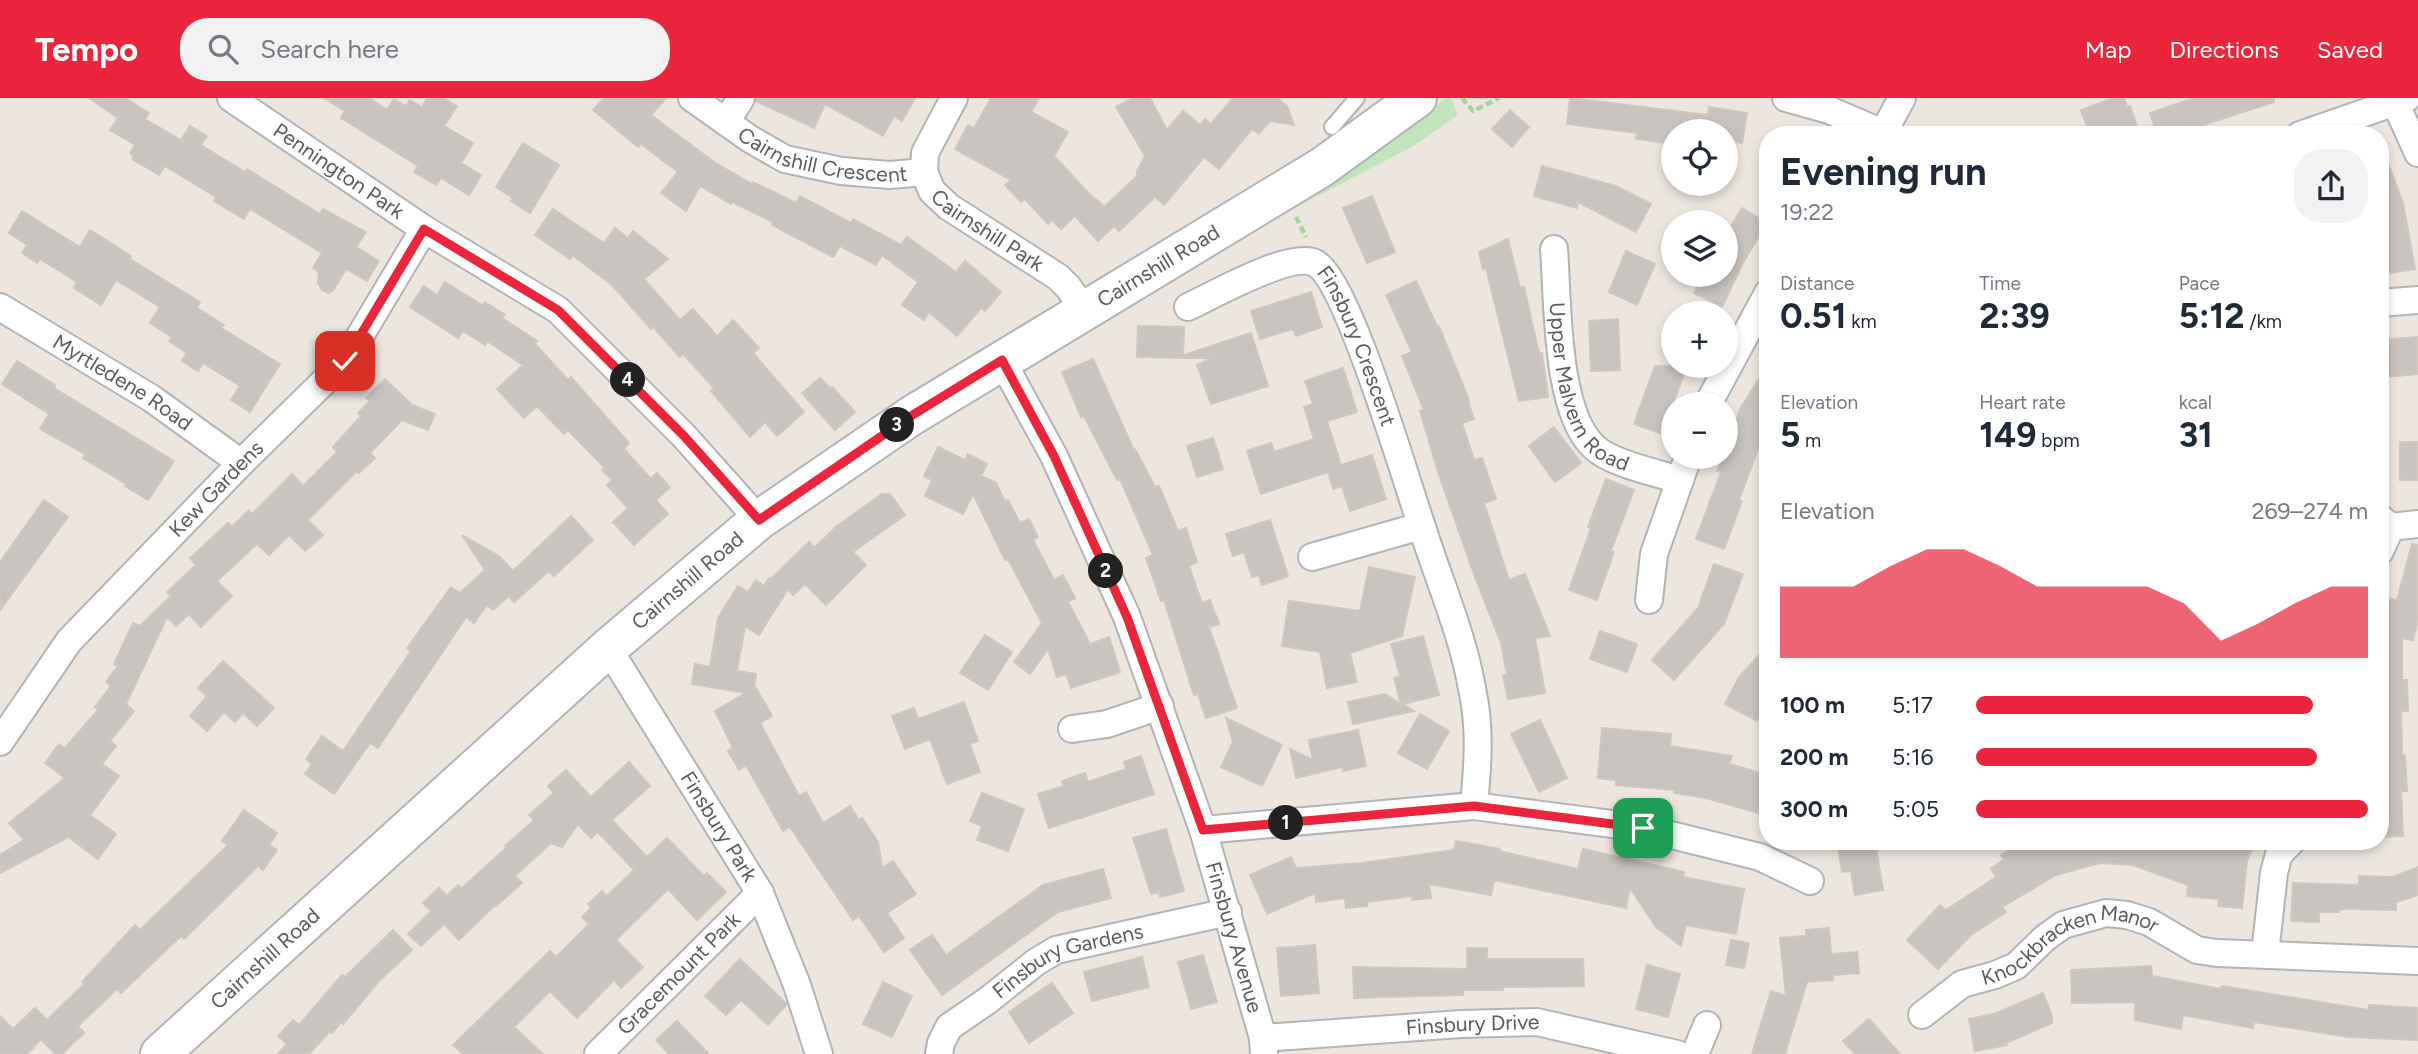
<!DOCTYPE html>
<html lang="en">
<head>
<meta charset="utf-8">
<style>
	:root { --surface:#fff; --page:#f2f2f3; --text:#1f2937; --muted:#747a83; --accent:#eb253c }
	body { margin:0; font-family:Figtree,sans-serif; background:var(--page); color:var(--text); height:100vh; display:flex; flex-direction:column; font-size:26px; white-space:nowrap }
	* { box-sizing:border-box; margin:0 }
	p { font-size:23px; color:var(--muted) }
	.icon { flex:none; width:38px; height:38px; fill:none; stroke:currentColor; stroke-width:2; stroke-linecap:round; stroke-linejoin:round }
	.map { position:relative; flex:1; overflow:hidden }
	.drawer { position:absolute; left:1759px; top:28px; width:630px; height:724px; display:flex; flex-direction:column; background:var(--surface); border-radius:28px; box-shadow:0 4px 10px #0003 }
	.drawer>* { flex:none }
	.tools { position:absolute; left:1661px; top:21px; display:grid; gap:14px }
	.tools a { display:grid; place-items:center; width:77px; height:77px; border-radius:50%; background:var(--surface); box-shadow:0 4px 10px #0003; font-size:35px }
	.pin { position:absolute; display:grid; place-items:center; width:60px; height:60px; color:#fff; margin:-30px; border-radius:14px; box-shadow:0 4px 10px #0006 }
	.km { position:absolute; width:35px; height:35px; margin:-18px; border-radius:50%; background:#222; color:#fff; font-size:19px; line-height:35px; text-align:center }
	.round { display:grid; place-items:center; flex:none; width:74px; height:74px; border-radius:28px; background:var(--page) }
	.headline { display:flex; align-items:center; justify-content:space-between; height:119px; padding:0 21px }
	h1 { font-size:38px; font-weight:700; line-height:52px }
	.figures { display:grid; grid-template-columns:repeat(3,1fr); gap:10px; height:119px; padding:7px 21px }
	.figures div { display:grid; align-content:center }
	.figures b { font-size:35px; font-weight:700 }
	.figures small { font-size:19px; font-weight:400 }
	.figures p { font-size:19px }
	.chart { height:196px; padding:14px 21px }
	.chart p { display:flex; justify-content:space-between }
	.chart svg { width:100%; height:126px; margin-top:7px; fill:var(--accent); opacity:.7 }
	ul { padding:0 21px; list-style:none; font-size:23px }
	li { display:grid; grid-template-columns:112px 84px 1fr; align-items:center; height:52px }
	li i { height:18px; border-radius:9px; background:var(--accent) }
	header { display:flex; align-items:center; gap:42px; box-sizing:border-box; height:98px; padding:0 35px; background:var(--accent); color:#fff }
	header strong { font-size:33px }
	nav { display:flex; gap:38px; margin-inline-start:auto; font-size:24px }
	.search { width:490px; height:63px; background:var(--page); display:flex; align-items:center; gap:18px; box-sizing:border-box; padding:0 24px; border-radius:28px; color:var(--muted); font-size:26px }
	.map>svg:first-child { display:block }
</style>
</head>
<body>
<header>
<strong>Tempo</strong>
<div class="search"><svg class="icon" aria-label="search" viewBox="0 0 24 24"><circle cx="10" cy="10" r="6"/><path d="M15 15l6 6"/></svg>Search here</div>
<nav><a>Map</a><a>Directions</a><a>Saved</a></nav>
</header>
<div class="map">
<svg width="2418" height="956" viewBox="0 0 2418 956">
	<rect width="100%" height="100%" fill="#ece6df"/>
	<polygon fill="#c2e4ba" points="1446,0 1451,0 1458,17 1412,49 1214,152 1260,128 1359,67"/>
	<g fill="#c8c3be" stroke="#d0c6bd" stroke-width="2">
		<polygon points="89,0 125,0 149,15 145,21 181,42 190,28 207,38 201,47 245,74 247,71 320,116 323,111 366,134 356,149 379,163 367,183 346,171 334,191 329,195 322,192 318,185 319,174 313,170 322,155 250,111 244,121 214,103 216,99 165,68 159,77 132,61 134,58 130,55 135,47 110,32 118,20"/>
		<polygon points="324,0 369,0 387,12 394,1 406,8 410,2 422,9 427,0 443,0 457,8 444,28 473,45 461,65 481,77 469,97 441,80 436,87 414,74 418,68 341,20 345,13"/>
		<polygon points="604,0 666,0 651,17 714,64 752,86 753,84 796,105 800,98 851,125 853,121 901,147 907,139 956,174 965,163 1001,194 985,213 981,210 957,238 929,214 924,222 902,207 918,184 882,157 876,167 840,148 833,159 772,127 773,124 732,104 731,106 700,88 686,113 661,95 678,74 641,46 638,49 593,12"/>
		<polygon points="757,0 915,0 902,23 894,18 883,38 825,6 814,30 756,3"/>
		<polygon points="991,0 1039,0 1031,14 1068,34 1054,58 1095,102 1096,101 1104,109 1137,78 1137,73 1145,58 1116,9 1133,0 1150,0 1167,32 1183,13 1200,27 1205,21 1211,26 1233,0 1277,0 1287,8 1294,27 1270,23 1259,36 1252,31 1219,71 1204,59 1164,107 1155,99 1119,133 1114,128 1098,143 1075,118 1061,131 1052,122 1048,126 1025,101 1021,104 1005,87 1011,82 955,51 968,27 974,30"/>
		<polygon points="1570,0 1708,17 1709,9 1747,15 1742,45 1726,42 1726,33 1673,33 1673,46 1636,41 1637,35 1567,26"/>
		<polygon points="2113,0 2124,0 2127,9 2130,8 2140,37 2090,37 2081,12"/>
		<polygon points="2194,0 2274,0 2274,4 2203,27 2204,30 2184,37 2157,37 2150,15"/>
		<polygon points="1510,12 1529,29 1512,49 1492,31"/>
		<polygon points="523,45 559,67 530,115 511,103 513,100 496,89"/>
		<polygon points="2380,49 2382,49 2403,105 2415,171 2384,176 2380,153"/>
		<polygon points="1542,68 1616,88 1651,106 1636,134 1578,104 1577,110 1534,98"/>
		<polygon points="1372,98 1395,154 1367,165 1343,110"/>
		<polygon points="1742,110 1767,125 1744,163 1722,209 1694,195 1703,177 1726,177 1726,137"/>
		<polygon points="553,111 604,145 615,130 628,140 633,133 668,161 644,181 680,222 693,211 717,238 733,222 759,250 753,255 804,314 777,338 765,324 750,339 711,293 714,290 683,256 680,259 653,229 651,231 612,187 572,157 570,161 535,137"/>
		<polygon points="22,113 80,149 90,132 131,158 130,161 200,204 197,210 224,227 221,230 280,266 250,314 231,302 240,288 203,265 198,273 182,263 187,255 169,243 172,239 150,225 160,209 116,182 101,207 74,190 77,184 40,161 37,165 22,155 27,147 9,135"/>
		<polygon points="1508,141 1520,190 1524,189 1539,255 1542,255 1548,299 1519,303 1486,170 1483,171 1479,154"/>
		<polygon points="1626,153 1655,166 1637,207 1609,194"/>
		<polygon points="1416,183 1437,228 1439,228 1469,302 1468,303 1474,321 1462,325 1474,362 1482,360 1496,401 1484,405 1509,482 1525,476 1550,538 1535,540 1545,595 1508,601 1503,577 1507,577 1501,545 1475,479 1438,374 1420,313 1424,312 1402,258 1412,254 1386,197"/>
		<polygon points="445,184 482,207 485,204 505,217 502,220 537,243 535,246 568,282 571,279 629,345 624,351 651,381 657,375 670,389 656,402 668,416 634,447 613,424 628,410 607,387 612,382 602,372 605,370 568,332 564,336 537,308 524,320 497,291 523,267 487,243 485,247 463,233 458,240 410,209 424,188 437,197"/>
		<polygon points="1311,194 1322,229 1296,238 1293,231 1260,241 1251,213"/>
		<polygon points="1618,221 1620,272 1591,273 1589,223"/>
		<polygon points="1138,228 1184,229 1183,260 1137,259"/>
		<polygon points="1251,235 1268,288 1211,306 1197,267 1212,260 1184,260 1184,257"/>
		<polygon points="2418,239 2418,276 2387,279 2386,275 2380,276 2380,242"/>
		<polygon points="1093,261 1135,355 1135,351 1155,389 1159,388 1178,433 1186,430 1197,464 1189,468 1202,505 1210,502 1219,526 1209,529 1237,610 1206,620 1198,596 1194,597 1164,502 1161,503 1146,460 1153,457 1120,381 1117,382 1084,318 1081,319 1062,274"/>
		<polygon points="17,263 55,287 54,290 174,363 148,402 125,388 126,386 83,360 85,356 40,331 49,316 2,286"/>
		<polygon points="1768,266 1768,324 1739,402 1742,403 1724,451 1696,441 1721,374 1717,373 1723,359 1726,359 1726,352 1740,311"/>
		<polygon points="1655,268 1687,268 1662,336 1634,326"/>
		<polygon points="1343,270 1357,314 1327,323 1341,367 1372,357 1386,401 1350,413 1342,388 1333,391 1328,374 1261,396 1247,353 1271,345 1274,354 1314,341 1304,309 1313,306 1305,283"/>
		<polygon points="820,280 830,290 832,289 855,314 835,332 802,295"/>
		<polygon points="385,281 412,307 435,316 428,332 402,322 370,355 375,360 359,375 357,373 308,422 323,437 305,453 289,437 269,457 257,446 217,483 232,498 201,529 189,516 176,528 167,519 126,606 134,613 110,643 116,648 102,666 119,678 90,717 116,736 98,761 68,739 0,775 0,757 24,742 9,725 65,680 45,665 59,646 65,650 98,612 95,609 111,588 106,584 118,568 114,566 133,525 140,528 171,498 167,494 196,467 190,460 228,425 232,429 249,412 252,416 292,376 303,388 337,354 333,349 361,318 358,315 370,303 366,300"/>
		<polygon points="1554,329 1581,365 1555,384 1529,348"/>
		<polygon points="1213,340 1223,371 1197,379 1187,348"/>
		<rect x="2400" y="344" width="18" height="38"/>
		<polygon points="938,349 965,362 968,356 987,366 981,378 996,385 1005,404 1008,402 1020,425 1029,421 1038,439 1033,442 1054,482 1063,477 1075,500 1068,504 1090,546 1109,539 1120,574 1071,590 1066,576 1057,579 1048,551 1030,576 1014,564 1042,525 1008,461 1005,462 973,396 963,416 925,398 932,382 924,378"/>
		<polygon points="1606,381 1634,392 1611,453 1614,454 1597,502 1569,492 1591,430 1588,429"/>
		<polygon points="882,396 890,396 905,417 853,454 866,467 826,507 805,486 793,497 788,491 759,537 745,528 737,573 756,576 754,591 756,590 772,618 760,625 799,698 806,694 823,725 850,708 859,722 862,720 878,744 882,770 893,763 916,796 887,815 904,840 884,854 859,818 853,822 790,729 783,733 746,667 739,672 728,653 733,650 715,613 746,595 692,586 695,566 710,569 718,520 738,488 748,494 756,482 764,488 769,480 771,481 809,444 814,449 813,451 837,428"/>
		<polygon points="44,402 68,419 0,512 0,464"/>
		<polygon points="571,418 593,442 554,478 549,473 514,504 509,498 493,512 487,507 474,525 466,519 378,650 370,645 334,696 305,676 312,666 306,661 322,638 343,653 411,553 407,550 451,489 460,495 485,472 462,437 499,458 513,473"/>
		<polygon points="1270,422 1288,478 1262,487 1259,477 1252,479 1244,454 1233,458 1226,436"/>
		<polygon points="2412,446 2418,447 2418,520 2413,542 2402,540 2402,582 2407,582 2408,613 2401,613 2402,657 2405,657 2407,693 2401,693 2403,738 2380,739 2380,525 2386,500 2397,502"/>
		<polygon points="1714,466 1743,476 1724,526 1674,582 1652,562 1698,510"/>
		<polygon points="1369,469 1415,479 1402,538 1350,555 1357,584 1327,590 1320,554 1282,548 1289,503 1360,513"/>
		<polygon points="1600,533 1637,546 1627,574 1590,561"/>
		<polygon points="985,537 1012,554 988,592 960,575"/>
		<polygon points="1423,538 1439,597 1403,606 1414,613 1353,626 1348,604 1385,596 1401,606 1394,580 1400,578 1391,546"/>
		<polygon points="1768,547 1768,604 1757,623 1725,606 1739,579"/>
		<polygon points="223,563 274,610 257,628 243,615 235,624 224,614 207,633 190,618 207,598 198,590"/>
		<polygon points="964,604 978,643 970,646 980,674 947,686 930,641 905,651 892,618 914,610 918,621"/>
		<polygon points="1420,616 1449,633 1427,671 1398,655"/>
		<polygon points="1226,620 1282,647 1262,688 1221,669 1233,644"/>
		<polygon points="1540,622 1567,680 1539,694 1511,636"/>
		<polygon points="1602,630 1671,636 1670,648 1732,658 1729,666 1768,677 1758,715 1706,700 1674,695 1675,692 1616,687 1616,682 1598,680"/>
		<polygon points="1358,632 1366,668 1343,673 1342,669 1296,680 1290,651 1313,662 1309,642"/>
		<polygon points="1141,658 1154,696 1049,730 1038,696 1064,688 1062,683 1085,675 1088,684 1126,671 1124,664"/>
		<polygon points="629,664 650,688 612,722 647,759 667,740 704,778 707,775 726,794 697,822 668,791 616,842 643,869 621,890 614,882 577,920 550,893 514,929 543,956 463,956 453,947 550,853 556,859 589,826 582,819 591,810 588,806 602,793 607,798 634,772 598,734 591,740 578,726 562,749 551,745 515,778 522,785 496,808 495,807 459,842 444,826 421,848 408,836 431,813 423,805 439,790 447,798 458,787 462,790 506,750 505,748 534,722 529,717 554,695 548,688 566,672 591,699"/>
		<polygon points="982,695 1024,711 1008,753 977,742 982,728 970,723"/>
		<polygon points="244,712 277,735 269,747 277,752 263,772 258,768 184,841 181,838 121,895 117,891 78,928 84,935 62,956 55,956 41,941 27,956 0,956 0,918 13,931 35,910 47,922 84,886 82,884 135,827 140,832 228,747 222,743"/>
		<polygon points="1166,731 1184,793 1160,799 1159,794 1151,796 1133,740"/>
		<polygon points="1456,743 1500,751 1499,753 1578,771 1583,751 1684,774 1683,779 1744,791 1736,836 1686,827 1681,848 1656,829 1630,790 1626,810 1494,782 1491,797 1429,786 1431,800 1412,802 1412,798 1367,804 1367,808 1346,810 1345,800 1316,804 1315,795 1267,816 1250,777 1291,759 1296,770 1362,765 1454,752"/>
		<polygon points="1837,744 1875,744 1883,792 1855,797 1851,773 1842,774"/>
		<polygon points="2043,744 2255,744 2247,763 2242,810 2218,808 2219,801 2187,798 2188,787 2133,767 2100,765 2056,777 2002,809 2006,814 1971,837 1938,871 1907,842 1940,807 1946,812 1996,779 1991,770 2004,762 2001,757 2018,747 2020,750"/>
		<polygon points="2418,769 2418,797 2396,804 2396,812 2339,811 2339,814 2319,814 2319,824 2291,823 2293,785 2359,787 2359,778 2393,779"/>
		<polygon points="1103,771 1111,800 1058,814 942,897 910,852 932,837 946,857 1043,787"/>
		<polygon points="1829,830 1831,856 1857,854 1859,875 1833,877 1833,882 1807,884 1785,956 1752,956 1771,893 1786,898 1780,840 1806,838 1806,832"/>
		<polygon points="393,832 412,852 378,884 343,926 341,924 332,935 330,933 309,956 278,956 287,946 278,938 293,922 299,927 342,877 345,879"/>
		<polygon points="1731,842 1749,845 1744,870 1726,867"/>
		<polygon points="1315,847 1319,895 1281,898 1277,850"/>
		<polygon points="1467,850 1487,850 1487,861 1583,861 1584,888 1503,889 1503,892 1463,892 1463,897 1354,900 1353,869 1467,871"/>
		<polygon points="1203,857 1217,904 1191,911 1178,864"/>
		<polygon points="1142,859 1149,889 1092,903 1084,874"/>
		<polygon points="740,861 787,906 768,927 741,902 726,917 705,898"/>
		<polygon points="1647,867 1680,876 1668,919 1636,911"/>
		<polygon points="2151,868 2152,878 2221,891 2222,888 2369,912 2369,907 2418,910 2418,942 2349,939 2254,924 2253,930 2183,917 2181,931 2135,922 2135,904 2072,905 2071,872"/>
		<polygon points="883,884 912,898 892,939 863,926"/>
		<polygon points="1052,885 1073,915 1029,945 1009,914"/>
		<polygon points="2043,895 2052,918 2052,925 2006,945 2007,947 1975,953 1969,921 1994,916"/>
		<polygon points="1869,921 1900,956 1855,956 1843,943"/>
		<polygon points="677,923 709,956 669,956 656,942"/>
	</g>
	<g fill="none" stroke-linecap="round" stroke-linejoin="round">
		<defs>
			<polyline id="lane" points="1332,29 1357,0"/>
			<g id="street">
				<path id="s1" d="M231,0L424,131L558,212L684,338L759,422"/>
				<path id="s2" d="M692,0L750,41L785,61L841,73L890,77L924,74"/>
				<path id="s3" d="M954,0L925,55L924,74L932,93L949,109L1058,179L1068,189L1085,213"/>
				<polyline points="1786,0 1829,12 1883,35"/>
				<polyline points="2395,4 2418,55"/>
				<polyline points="726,24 741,0"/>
				<polyline points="1882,37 1902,0"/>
				<polyline points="2300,37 2407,0"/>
				<path id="s4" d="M1554,151C1558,202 1555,313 1594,349C1610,365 1657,375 1680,382"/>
				<polyline points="2380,205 2418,202"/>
				<path id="s5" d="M0,209L151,300L241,365"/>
				<path id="s6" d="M1188,209C1214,197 1290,153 1315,165C1348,182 1407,386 1422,429C1435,471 1453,513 1464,555C1469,572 1472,590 1475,607C1480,641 1477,674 1474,708"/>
				<path id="s7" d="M1002,263L1054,358L1127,519L1203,732L1263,940L1264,956"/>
				<polyline points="1708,306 1768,195"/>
				<polyline points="2380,420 2391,429 2380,453"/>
				<polyline points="2391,429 2418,426"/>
				<polyline points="1312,459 1421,428"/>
				<polyline points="1649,502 1654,456 1688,359"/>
				<path id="s8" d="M608,550L760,795L797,887L819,956"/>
				<polyline points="1072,631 1107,626 1160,608"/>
				<path id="s9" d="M0,644L69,543L241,365L345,263L424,131"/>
				<polyline points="1203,732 1474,708 1643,730 1760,759 1810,783"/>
				<polyline points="2265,856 2274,775 2279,756 2291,744"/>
				<path id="s10" d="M1922,917L1962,886L1995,877L2016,868L2045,840L2063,827L2106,815L2127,817L2149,824L2197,852L2217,855L2418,863"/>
				<path id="s11" d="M1263,940L1461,926L1537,924L1677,956"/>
				<path id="s12" d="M598,956L760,795"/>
				<path id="s13" d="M939,956L941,945L949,929L987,903L1036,864L1056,852L1228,814"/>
				<polyline points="1695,956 1707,927"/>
			</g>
			<g id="secondary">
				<path id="s14" d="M160,956L608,550L759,422L911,318L1322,69L1417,0"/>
			</g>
		</defs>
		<use href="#lane" stroke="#b0b4b7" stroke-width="18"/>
		<use href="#street" stroke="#b0b4b7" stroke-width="30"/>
		<use href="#secondary" stroke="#afb4b7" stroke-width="42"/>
		<g stroke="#9dd6a1" stroke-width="4.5" stroke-dasharray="7 3.5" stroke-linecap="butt">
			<polyline points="1462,0 1473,13 1499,0"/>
			<polyline points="1296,119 1306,139"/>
		</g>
		<use href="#lane" stroke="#fff" stroke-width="14"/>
		<use href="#street" stroke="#fff" stroke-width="26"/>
		<use href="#secondary" stroke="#fff" stroke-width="38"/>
	</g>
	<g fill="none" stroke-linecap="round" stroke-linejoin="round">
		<defs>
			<polyline id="route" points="345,263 424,131 558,212 684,338 759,422 911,318 1002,262 1054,358 1127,519 1203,732 1474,708 1643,730"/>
		</defs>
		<use href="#route" stroke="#fff" stroke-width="14"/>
		<use href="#route" stroke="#eb253c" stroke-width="9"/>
	</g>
	<g text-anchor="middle" stroke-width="6" stroke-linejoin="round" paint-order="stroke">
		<g font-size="21" fill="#585d60" stroke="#fff">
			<text dy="7" stroke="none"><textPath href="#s2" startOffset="147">Cairnshill Crescent</textPath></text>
			<text dy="7" stroke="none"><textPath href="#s1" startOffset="130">Pennington Park</textPath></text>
			<text dy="7" stroke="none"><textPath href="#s3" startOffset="170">Cairnshill Park</textPath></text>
			<text dy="7" stroke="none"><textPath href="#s14" startOffset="1276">Cairnshill Road</textPath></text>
			<text dy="7" stroke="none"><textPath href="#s6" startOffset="231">Finsbury Crescent</textPath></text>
			<text dy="7" stroke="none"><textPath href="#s4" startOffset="149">Upper Malvern Road</textPath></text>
			<text dy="7" stroke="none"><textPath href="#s5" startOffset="144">Myrtledene Road</textPath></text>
			<text dy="7" stroke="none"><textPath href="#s9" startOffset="334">Kew Gardens</textPath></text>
			<text dy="7" stroke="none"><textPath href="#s14" startOffset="709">Cairnshill Road</textPath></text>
			<text dy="7" stroke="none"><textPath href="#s8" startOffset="210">Finsbury Park</textPath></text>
			<text dy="7" stroke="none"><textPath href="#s7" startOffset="623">Finsbury Avenue</textPath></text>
			<text dy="7" stroke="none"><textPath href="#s10" startOffset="170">Knockbracken Manor</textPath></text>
			<text dy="7" stroke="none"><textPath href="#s14" startOffset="142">Cairnshill Road</textPath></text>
			<text dy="7" stroke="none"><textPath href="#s13" startOffset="168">Finsbury Gardens</textPath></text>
			<text dy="7" stroke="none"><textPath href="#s12" startOffset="114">Gracemount Park</textPath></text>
			<text dy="7" stroke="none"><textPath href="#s11" startOffset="210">Finsbury Drive</textPath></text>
		</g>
	</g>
</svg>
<div class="tools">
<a><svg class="icon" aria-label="locate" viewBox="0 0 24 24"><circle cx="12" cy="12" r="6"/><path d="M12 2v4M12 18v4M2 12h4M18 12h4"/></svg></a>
<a><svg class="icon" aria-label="layers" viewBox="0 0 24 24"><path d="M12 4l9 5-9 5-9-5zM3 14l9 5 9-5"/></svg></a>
<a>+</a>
<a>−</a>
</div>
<div class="pin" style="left:1643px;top:730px;background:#1e9e55"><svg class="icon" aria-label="arrive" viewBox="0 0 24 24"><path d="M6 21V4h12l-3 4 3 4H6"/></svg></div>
<div class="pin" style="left:345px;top:263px;background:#d93025"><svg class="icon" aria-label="check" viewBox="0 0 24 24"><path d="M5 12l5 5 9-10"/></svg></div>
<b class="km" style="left:1286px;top:725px">1</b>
<b class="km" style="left:1106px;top:473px">2</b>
<b class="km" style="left:897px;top:327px">3</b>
<b class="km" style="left:628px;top:282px">4</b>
<section class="drawer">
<div class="headline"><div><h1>Evening run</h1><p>19:22</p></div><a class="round"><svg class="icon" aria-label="share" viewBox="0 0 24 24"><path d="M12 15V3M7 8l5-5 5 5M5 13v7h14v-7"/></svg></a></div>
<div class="figures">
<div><p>Distance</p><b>0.51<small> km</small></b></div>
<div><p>Time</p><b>2:39</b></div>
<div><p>Pace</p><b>5:12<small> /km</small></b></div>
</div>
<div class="figures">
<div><p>Elevation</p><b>5<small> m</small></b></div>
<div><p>Heart rate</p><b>149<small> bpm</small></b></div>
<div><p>kcal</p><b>31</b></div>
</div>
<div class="chart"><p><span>Elevation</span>269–274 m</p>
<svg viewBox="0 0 160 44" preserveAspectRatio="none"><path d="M0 44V19L10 19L20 19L30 12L40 6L50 6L60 12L70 19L80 19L90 19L100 19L110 25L120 38L130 32L140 25L150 19L160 19V44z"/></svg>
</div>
<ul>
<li><b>100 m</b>5:17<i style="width:86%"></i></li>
<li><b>200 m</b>5:16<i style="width:87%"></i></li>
<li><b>300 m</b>5:05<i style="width:100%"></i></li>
</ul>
</section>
</div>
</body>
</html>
